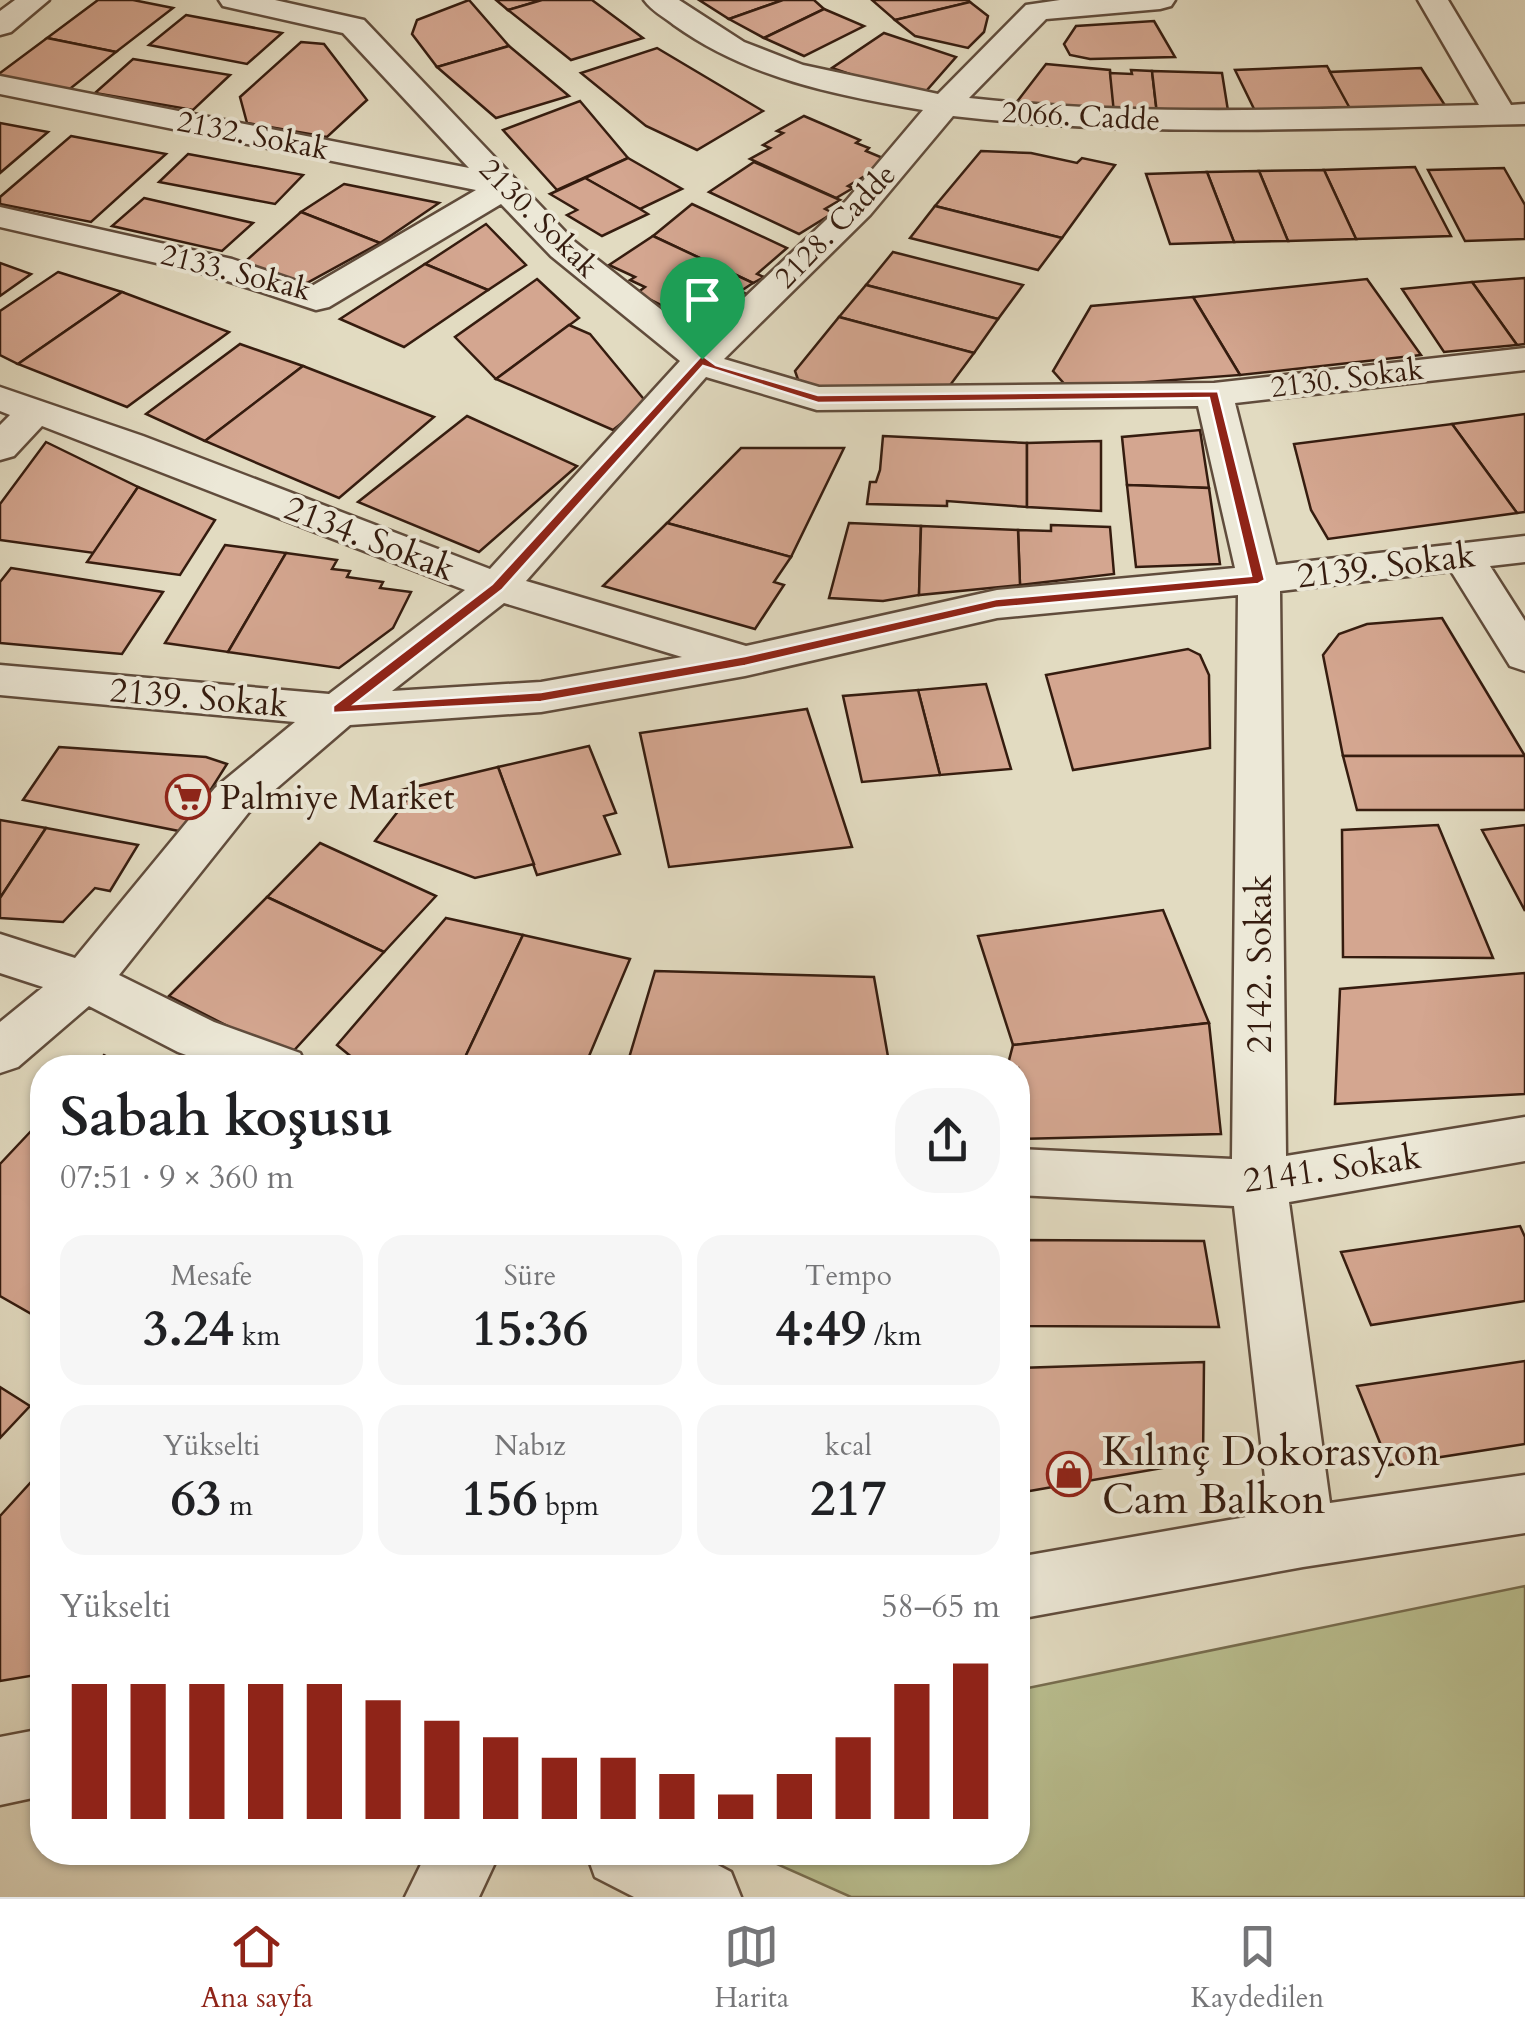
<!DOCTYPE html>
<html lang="tr">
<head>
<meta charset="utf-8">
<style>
	:root { --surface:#fff; --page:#f6f6f6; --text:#202124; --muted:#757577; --line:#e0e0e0; --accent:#8f2418 }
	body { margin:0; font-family:Cardo,serif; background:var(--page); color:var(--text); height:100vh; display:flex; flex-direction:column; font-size:38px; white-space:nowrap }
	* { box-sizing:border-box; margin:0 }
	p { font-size:32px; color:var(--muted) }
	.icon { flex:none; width:55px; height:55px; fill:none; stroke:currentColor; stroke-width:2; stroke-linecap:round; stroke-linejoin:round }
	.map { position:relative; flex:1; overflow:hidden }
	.side { position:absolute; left:30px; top:1055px; width:1000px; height:810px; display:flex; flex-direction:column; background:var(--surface); border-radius:40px; box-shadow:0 2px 8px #0004 }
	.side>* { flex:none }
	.pin { position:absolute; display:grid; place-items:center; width:85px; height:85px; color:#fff; margin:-102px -42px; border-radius:50% 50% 50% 0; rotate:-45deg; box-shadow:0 0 10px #0007 }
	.pin .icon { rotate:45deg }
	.round { display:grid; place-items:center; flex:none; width:105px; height:105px; border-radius:40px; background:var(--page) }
	.overview { display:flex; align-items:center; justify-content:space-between; height:170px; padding:0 30px }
	h1 { font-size:55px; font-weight:600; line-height:75px }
	.stats { display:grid; grid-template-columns:repeat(3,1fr); gap:15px; height:170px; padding:10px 30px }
	.stats div { display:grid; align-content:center; border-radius:25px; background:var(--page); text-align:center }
	.stats b { font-size:50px; font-weight:600 }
	.stats small { font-size:28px; font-weight:400 }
	.stats p { font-size:28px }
	.chart { height:280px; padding:20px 30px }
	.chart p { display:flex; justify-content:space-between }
	.chart svg { width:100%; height:180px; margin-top:10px; stroke:var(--accent); stroke-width:6 }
	.tabs { display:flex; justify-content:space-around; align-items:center; height:140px; border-top:2px solid var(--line); background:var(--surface); font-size:28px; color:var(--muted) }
	.tabs a { display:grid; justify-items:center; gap:5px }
	.tabs .selected { color:var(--accent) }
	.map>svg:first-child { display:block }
</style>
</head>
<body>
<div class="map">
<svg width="1525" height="1897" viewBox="0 0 1525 1897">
	<rect width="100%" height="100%" fill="#e2dbc1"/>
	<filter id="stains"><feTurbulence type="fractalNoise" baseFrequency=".002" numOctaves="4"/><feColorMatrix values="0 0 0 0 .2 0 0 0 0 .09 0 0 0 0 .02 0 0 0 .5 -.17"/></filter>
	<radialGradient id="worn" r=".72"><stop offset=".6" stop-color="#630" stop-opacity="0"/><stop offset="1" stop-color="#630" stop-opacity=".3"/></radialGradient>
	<polygon fill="#b9be8f" stroke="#776d4f" stroke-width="2.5" points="1525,1586 1525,1897 851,1897 752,1853 1018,1852 1018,1690"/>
	<g fill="#d4a690" stroke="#351c0f" stroke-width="2.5">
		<polygon points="98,0 133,0 173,8 116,52 47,38"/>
		<polygon points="469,0 509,46 437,67 412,34 417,20"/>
		<polygon points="496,0 542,0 508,10"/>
		<polygon points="542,0 592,0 643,38 571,60 508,10"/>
		<polygon points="699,0 783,0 729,19"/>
		<polygon points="783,0 814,0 824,9 764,38 729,19"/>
		<polygon points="872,0 968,0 970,2 895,20"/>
		<polygon points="970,2 988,16 984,32 968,48 915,36 895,20"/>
		<polygon points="824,9 864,26 804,56 764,38"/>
		<polygon points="186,15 282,33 247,64 149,45"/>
		<polygon points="1154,21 1175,57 1090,59 1070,55 1064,44 1076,26"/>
		<polygon points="884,33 956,57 920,98 832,68"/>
		<polygon points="47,38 116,52 66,92 0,78 0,73"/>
		<polygon points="301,42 324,44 367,100 327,137 247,123 240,97"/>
		<polygon points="509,46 569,96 496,118 437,67"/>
		<polygon points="657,48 763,111 697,150 646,126 581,73"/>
		<polygon points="133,59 230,75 193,110 95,93"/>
		<polygon points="1046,64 1110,70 1115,113 1016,103"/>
		<polygon points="1327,66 1352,111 1257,115 1235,70"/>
		<polygon points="1421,68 1448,110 1353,114 1330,72"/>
		<polygon points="1131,70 1152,71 1157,114 1114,113 1110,73 1132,74"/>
		<polygon points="1152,71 1222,73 1229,117 1157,114"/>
		<polygon points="580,101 628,158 557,190 503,130"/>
		<polygon points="804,116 860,140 856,143 869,148 866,151 890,161 848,186 853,188 836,198 750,159 770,148 763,145 783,133 777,131"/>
		<polygon points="0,123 48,132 0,173"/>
		<polygon points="71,136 166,154 91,222 0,204 0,197"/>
		<polygon points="981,151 1031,153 1077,163 1082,158 1115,165 1062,238 935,206"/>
		<polygon points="188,154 303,175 275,204 159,182"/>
		<polygon points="628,158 682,189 640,209 585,178"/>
		<polygon points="754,162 840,200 825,209 833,213 799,234 709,192"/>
		<polygon points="1415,167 1451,236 1356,239 1324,170"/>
		<polygon points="1504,168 1525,205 1525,239 1465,241 1428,170"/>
		<polygon points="1324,170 1356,239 1288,241 1259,171"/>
		<polygon points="1259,171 1288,241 1234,242 1207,172"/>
		<polygon points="1207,172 1234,242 1170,244 1146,174"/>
		<polygon points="585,178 640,209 648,214 602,236 567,215 577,210 550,194"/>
		<polygon points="344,184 439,203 380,243 301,212"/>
		<polygon points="144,198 253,223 222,251 112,226"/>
		<polygon points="692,204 787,248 757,274 764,277 753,283 653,236"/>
		<polygon points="935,206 1062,238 1038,270 910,238"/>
		<polygon points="301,212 380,243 294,290 239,267"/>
		<polygon points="486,224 526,265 488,290 425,264"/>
		<polygon points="653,236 753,283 741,291 748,295 706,327 637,293 645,287 630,280 635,277 609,265"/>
		<polygon points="893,252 1023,285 998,319 866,285"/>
		<polygon points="0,263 31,274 0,296"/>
		<polygon points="425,264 488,290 404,347 340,319"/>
		<polygon points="58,272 122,292 18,364 0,355 0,311"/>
		<polygon points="1525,278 1525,344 1517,345 1472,282"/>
		<polygon points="537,279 579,318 496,379 455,337"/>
		<polygon points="1367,279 1421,355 1240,375 1193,297"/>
		<polygon points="1472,282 1517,345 1444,352 1402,289"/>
		<polygon points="866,285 998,319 974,353 839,317"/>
		<polygon points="122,292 229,332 127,407 18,364"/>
		<polygon points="1193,297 1240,375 1068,388 1053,371 1091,306"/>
		<polygon points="839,317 974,353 942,396 802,391 795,371"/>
		<polygon points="569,325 590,334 647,403 613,430 496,379"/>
		<polygon points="240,344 303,366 205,441 146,414"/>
		<polygon points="303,366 434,417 339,498 205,441"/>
		<polygon points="1525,414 1525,512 1517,513 1452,424"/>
		<polygon points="467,416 577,466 479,552 358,502"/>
		<polygon points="1452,424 1517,513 1328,539 1311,510 1294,444"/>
		<polygon points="1200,430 1209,488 1127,485 1122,437"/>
		<polygon points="883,436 1027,443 1027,507 947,501 947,506 867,504 870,482 876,482 880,470"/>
		<polygon points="1101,441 1101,511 1027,507 1027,443"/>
		<polygon points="46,442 138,487 94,553 0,540 0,504"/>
		<polygon points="741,448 844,448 791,557 667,523"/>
		<polygon points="1127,485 1209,488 1220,564 1136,567"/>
		<polygon points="138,487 215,520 180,575 87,562"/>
		<polygon points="667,523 791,557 774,582 784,585 755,629 603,586"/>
		<polygon points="849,523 921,526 919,595 883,601 829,598"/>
		<polygon points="1051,525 1110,527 1114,574 1020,585 1018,530 1051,531"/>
		<polygon points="921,526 1018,530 1020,585 919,595"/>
		<polygon points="225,545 286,553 228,652 165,643"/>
		<polygon points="286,553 337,560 332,569 350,571 347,577 383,582 380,588 411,592 393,628 339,668 228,652"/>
		<polygon points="11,568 163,592 122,654 0,643 0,582"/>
		<polygon points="1442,618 1525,756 1343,756 1323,655 1339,634 1367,624"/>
		<polygon points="1188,649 1200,655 1209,675 1210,748 1073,770 1046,675"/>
		<polygon points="986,684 1011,769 940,775 918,690"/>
		<polygon points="918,690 940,775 862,782 843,696"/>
		<polygon points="807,709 852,847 669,867 640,733"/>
		<polygon points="589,746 616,813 604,816 620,854 537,875 498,767"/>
		<polygon points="59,747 206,757 227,764 184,832 23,800"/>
		<polygon points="1343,756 1525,756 1525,810 1357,810"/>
		<polygon points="498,767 534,864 475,878 375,841 406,801 402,790"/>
		<polygon points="0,820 46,828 0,898"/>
		<polygon points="1438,825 1493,958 1343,957 1342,830"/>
		<polygon points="1525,825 1525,911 1482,830"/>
		<polygon points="46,828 138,845 110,891 95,888 63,922 0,918 0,898"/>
		<polygon points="320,843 436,896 384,952 267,897"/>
		<polygon points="267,897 384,952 288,1057 169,996"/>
		<polygon points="1163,910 1209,1023 1013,1045 978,936"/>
		<polygon points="446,918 523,935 460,1068 365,1068 337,1045"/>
		<polygon points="523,935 630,959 584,1068 460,1068"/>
		<polygon points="655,971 874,977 890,1068 626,1068"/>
		<polygon points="1525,973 1525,1094 1335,1104 1340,989"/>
		<polygon points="1209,1023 1221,1134 1018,1139 1018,1068 1007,1068 1013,1045"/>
		<polygon points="104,1055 128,1068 92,1068"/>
		<polygon points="32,1130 42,1136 42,1320 0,1296 0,1164"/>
		<polygon points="1520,1226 1525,1237 1525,1301 1371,1325 1341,1252"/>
		<polygon points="1018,1240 1204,1241 1219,1327 1022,1326"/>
		<polygon points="1525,1361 1525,1444 1389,1465 1357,1386"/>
		<polygon points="1204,1362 1203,1461 1018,1493 1018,1368"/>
		<polygon points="0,1387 30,1406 0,1438"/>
		<polygon points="42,1470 42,1674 0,1681 0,1516"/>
	</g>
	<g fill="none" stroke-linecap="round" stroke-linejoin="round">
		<defs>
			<g id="street">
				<polygon points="15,0 49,0 11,32 0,35 0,11"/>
				<path d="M219,0H275L364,20L575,242L700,340L846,201L923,110C835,95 748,78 674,25C664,17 652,11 644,0H679L744,42L803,65L938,94L1026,5L1060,0H1175L1171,6L1160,9L1046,19L969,98C1139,117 1308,109 1479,105L1418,0H1448L1511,105L1525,104V124C1334,128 1144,138 953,116L870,215L724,359L819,387L1214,383L1525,348V370L1235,403L1276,565L1525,536V562L1490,566L1525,621V671L1510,666L1451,571L1280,591L1286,1156L1525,1117V1161L1289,1202L1330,1503L1525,1475V1533L1303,1567L1018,1619V1557L1269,1513L1234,1206L1018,1195V1149L1232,1159L1238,595L997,618L745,676L541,712L350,725L249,812L119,975L214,1022L300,1053L307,1068H221L178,1052L89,1006L18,1067L0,1073V1022L43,987L0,973V934L75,958L215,788L295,722L0,695V665L329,694L465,590L42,426L14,456L0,460V425L10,415L0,411V387L143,436L490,569L680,361L551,256L501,204L329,307L316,310L209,275L0,227V207L232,259L312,286L476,190L0,94V76L469,168L343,33L223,6ZM706,377L817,410L1198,406L1235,568L997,590L746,646L526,581ZM504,603L682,657L541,682L392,691Z"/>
				<polygon points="42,1729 42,1796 0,1805 0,1737"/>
				<polygon points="427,1852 500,1852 479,1897 405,1897"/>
				<polygon points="586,1852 693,1852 731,1872 741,1897 634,1897 595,1877"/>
			</g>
		</defs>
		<use href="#street" stroke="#604c3c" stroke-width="5"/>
		<use href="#street" fill="#ece8d7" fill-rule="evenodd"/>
	</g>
	<path fill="#8f2418" stroke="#fff" stroke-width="2.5" fill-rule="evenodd" d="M702,355L716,365L818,395L1218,391L1265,580L1258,584L996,608L745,666L541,702L333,713V706L492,584ZM703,366L818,403L1209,398L1251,576L996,599L745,656L541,692L355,704L502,590Z"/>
	<defs>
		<symbol id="supermarket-ring" viewBox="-11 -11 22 22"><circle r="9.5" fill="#ece8d7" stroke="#8f2418" stroke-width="1.5"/><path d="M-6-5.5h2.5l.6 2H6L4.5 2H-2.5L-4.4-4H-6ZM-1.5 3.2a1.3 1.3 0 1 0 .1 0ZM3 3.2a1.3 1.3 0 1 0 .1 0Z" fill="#8f2418"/></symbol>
		<symbol id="shop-ring" viewBox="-11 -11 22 22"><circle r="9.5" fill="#ece8d7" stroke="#8f2418" stroke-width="1.5"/><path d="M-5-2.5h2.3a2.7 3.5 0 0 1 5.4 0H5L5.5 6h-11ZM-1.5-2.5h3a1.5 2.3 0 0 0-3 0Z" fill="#8f2418"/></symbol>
	</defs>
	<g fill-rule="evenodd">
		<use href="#supermarket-ring" x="163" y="772" width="50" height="50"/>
		<use href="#shop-ring" x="1044" y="1449" width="50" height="50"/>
	</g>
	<g text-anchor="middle" stroke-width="8" stroke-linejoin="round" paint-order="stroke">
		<g font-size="30" fill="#351c0f" stroke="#ece8d7">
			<text transform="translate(1081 116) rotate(3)" y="10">2066. Cadde</text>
			<text transform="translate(253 135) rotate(11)" y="10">2132. Sokak</text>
			<text transform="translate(539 218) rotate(45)" y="10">2130. Sokak</text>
			<text transform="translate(835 226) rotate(-46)" y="10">2128. Cadde</text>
			<text transform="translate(236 272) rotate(14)" y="10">2133. Sokak</text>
			<text transform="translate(1347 378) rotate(-7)" y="10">2130. Sokak</text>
		</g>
		<g font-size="35" fill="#351c0f" stroke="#ece8d7">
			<text transform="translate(370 538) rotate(21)" y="12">2134. Sokak</text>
			<text transform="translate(1386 565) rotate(-7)" y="12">2139. Sokak</text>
			<text transform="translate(199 697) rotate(5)" y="12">2139. Sokak</text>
			<text transform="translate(1259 964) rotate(-90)" y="12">2142. Sokak</text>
			<text transform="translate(1332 1168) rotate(-8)" y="12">2141. Sokak</text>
		</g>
		<g font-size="35" fill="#351c0f" stroke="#ece8d7" text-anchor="start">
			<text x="220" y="809">Palmiye Market</text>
		</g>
		<g font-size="42" fill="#351c0f" stroke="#ece8d7" text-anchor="start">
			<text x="1102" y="1465">Kılınç Dokorasyon<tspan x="1102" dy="48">Cam Balkon</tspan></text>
		</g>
	</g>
	<rect width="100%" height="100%" filter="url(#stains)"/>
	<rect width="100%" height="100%" fill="url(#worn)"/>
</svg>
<div class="pin" style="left:702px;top:359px;background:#1e9e55"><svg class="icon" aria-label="arrive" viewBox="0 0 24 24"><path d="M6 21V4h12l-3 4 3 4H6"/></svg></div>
<section class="side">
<div class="overview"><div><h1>Sabah koşusu</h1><p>07:51 · 9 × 360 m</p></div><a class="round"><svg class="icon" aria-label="share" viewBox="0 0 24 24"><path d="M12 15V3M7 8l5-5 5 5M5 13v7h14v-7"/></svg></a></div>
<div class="stats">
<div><p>Mesafe</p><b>3.24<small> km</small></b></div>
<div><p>Süre</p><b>15:36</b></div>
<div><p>Tempo</p><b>4:49<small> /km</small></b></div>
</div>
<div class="stats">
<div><p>Yükselti</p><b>63<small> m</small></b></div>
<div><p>Nabız</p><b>156<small> bpm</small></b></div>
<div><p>kcal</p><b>217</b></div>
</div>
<div class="chart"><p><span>Yükselti</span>58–65 m</p>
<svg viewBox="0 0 160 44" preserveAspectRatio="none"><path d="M5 44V11M15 44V11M25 44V11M35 44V11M45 44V11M55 44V15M65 44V20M75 44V24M85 44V29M95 44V29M105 44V33M115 44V38M125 44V33M135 44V24M145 44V11M155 44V6"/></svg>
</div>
</section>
</div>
<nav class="tabs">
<a class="selected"><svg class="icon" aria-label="home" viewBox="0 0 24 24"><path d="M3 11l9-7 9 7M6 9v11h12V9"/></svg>Ana sayfa</a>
<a><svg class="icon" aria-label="map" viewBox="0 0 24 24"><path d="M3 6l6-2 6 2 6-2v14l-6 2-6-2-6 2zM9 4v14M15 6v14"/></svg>Harita</a>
<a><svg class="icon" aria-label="saved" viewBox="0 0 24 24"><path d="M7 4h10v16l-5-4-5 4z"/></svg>Kaydedilen</a>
</nav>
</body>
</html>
